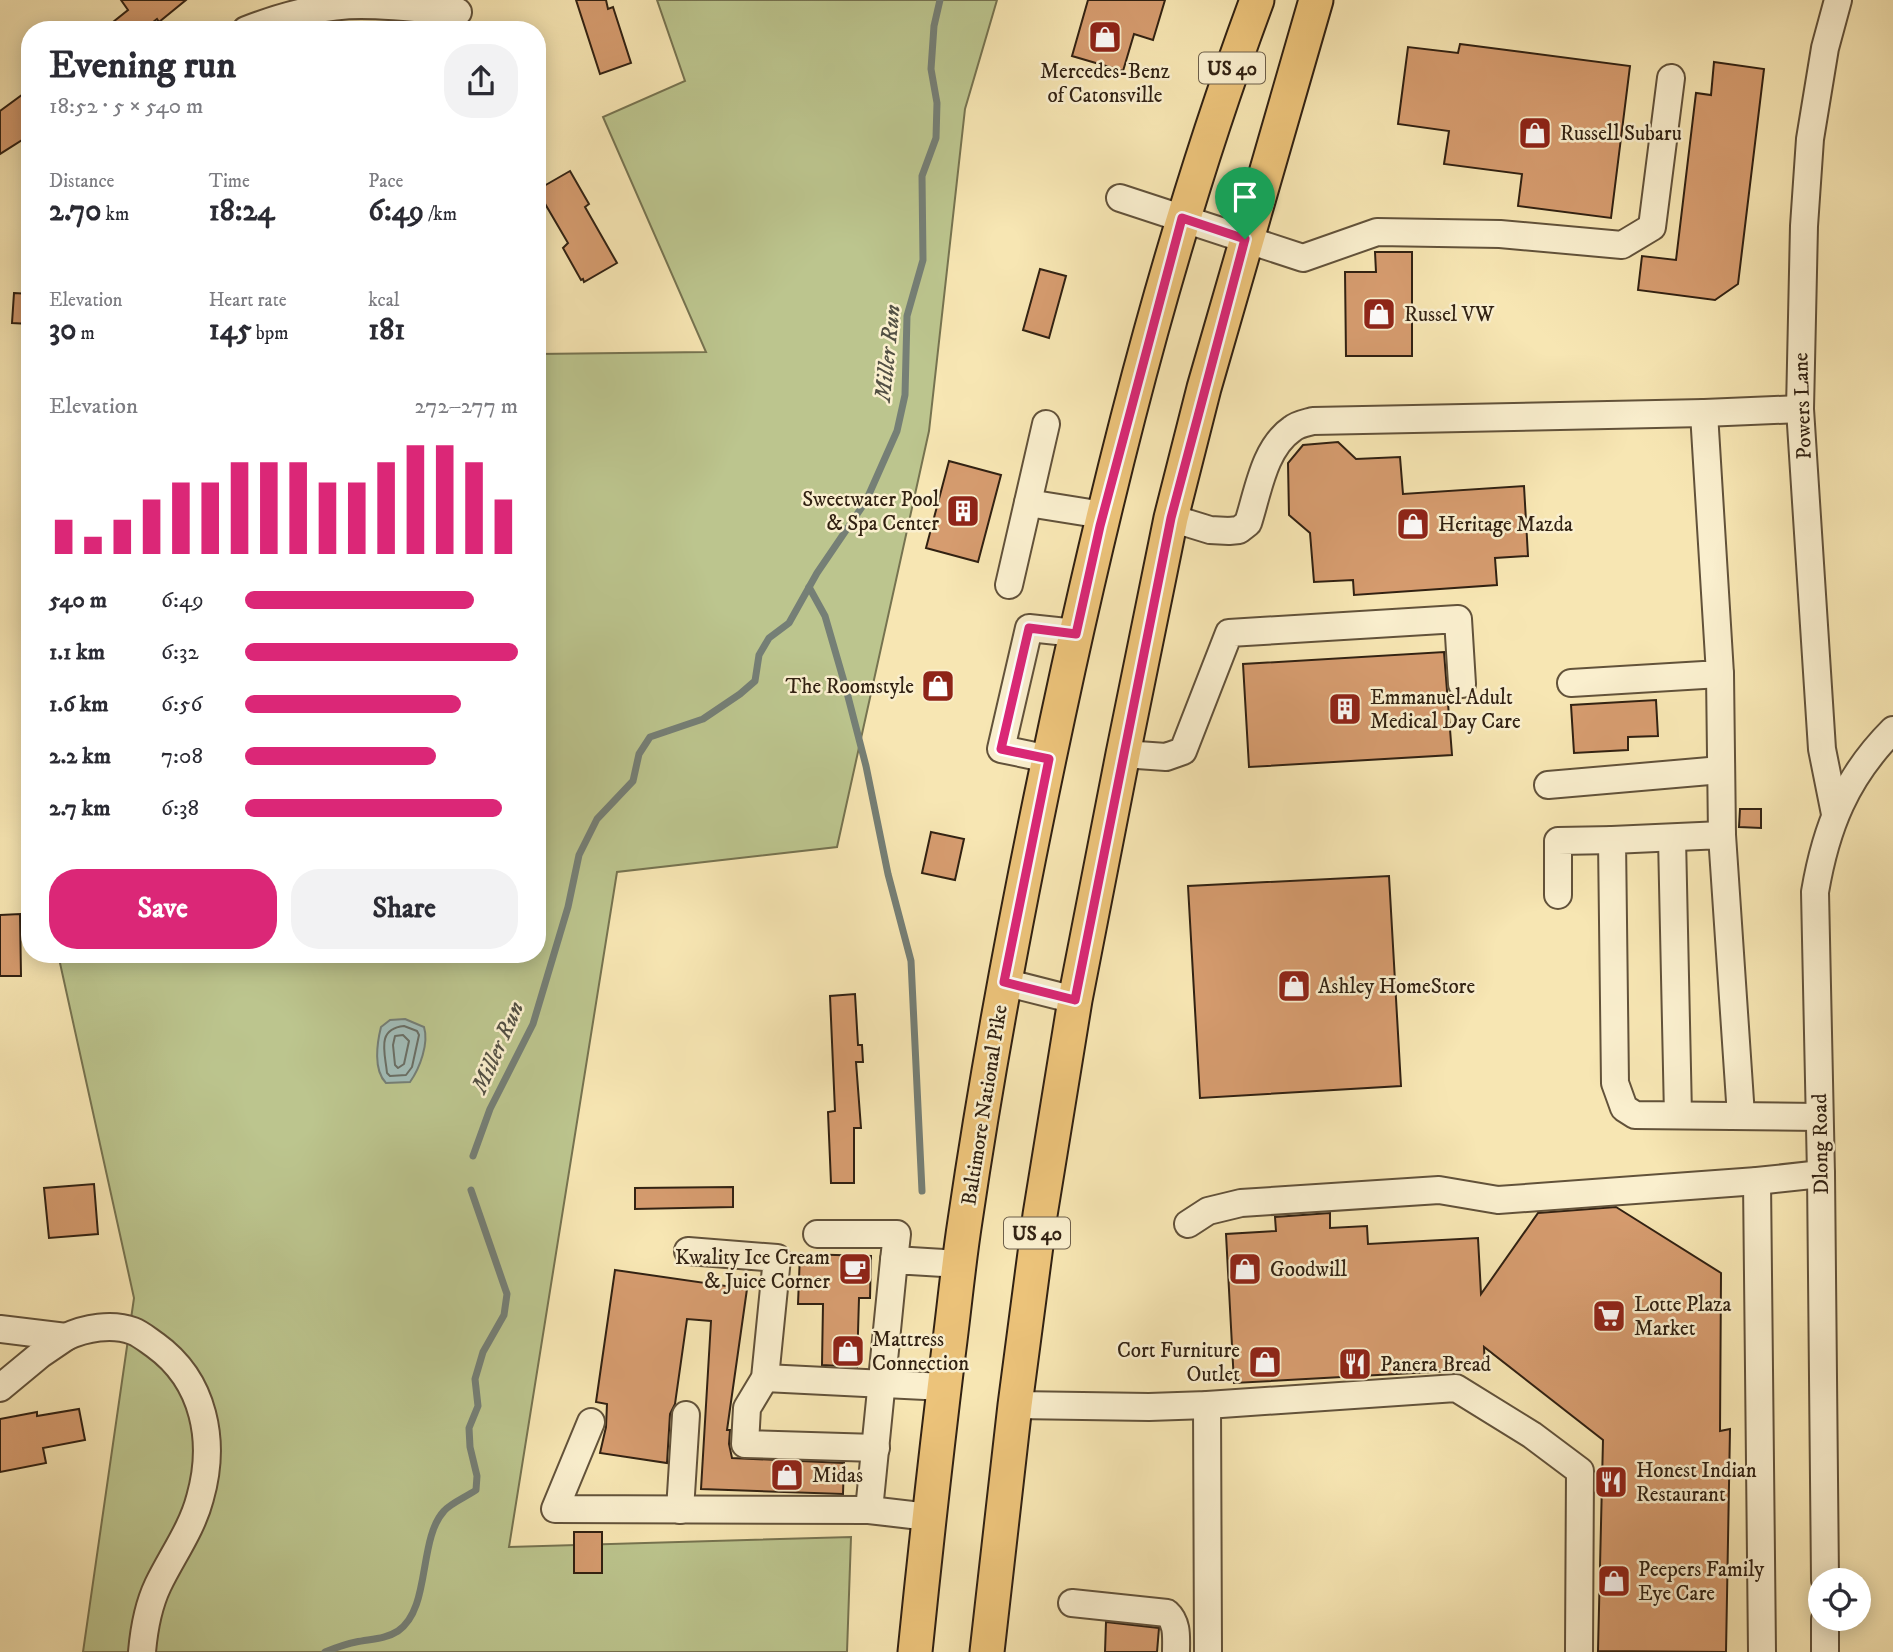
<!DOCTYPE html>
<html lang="en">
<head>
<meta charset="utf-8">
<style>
	:root { --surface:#fff; --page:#f2f2f3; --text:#2b2b33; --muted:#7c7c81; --accent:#db2777 }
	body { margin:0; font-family:"IM FELL DW Pica",serif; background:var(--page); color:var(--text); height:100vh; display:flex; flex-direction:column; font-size:26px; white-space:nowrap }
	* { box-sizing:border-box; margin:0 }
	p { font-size:23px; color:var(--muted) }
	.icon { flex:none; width:38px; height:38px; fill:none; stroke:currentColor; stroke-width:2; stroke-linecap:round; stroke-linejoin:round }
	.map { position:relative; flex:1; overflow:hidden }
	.sheet { position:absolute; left:21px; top:21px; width:525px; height:942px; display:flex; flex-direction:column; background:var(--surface); border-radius:28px; box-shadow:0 4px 18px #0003 }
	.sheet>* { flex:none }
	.controls { position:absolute; left:1808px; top:1568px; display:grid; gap:14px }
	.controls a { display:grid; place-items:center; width:63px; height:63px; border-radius:50%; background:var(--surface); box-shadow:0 4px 18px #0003; font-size:35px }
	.pin { position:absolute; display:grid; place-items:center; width:60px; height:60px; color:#fff; margin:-72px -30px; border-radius:50% 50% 50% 0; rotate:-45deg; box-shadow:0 0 7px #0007 }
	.pin .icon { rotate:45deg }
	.round { display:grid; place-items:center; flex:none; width:74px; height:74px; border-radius:28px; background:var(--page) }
	.headline { display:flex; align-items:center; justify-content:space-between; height:119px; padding:0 28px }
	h1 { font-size:38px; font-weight:700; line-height:52px }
	.metrics { display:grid; grid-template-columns:repeat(3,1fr); gap:10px; height:119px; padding:7px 28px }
	.metrics div { display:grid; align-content:center }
	.metrics b { font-size:30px; font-weight:700 }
	.metrics small { font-size:19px; font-weight:400 }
	.metrics p { font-size:19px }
	.chart { height:196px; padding:14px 28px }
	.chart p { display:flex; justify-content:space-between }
	.chart svg { width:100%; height:126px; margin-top:7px; stroke:var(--accent); stroke-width:6 }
	.primary-button { display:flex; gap:14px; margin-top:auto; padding:14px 28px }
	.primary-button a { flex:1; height:80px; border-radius:28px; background:var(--accent); color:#fff; font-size:28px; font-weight:700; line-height:80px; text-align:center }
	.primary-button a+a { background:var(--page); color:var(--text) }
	ul { padding:0 28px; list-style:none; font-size:23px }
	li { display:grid; grid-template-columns:112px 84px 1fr; align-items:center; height:52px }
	li i { height:18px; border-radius:9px; background:var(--accent) }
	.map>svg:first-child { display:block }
</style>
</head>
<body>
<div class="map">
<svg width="1893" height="1652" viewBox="0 0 1893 1652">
	<rect width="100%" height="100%" fill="#f7e6b3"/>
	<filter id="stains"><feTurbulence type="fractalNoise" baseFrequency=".00286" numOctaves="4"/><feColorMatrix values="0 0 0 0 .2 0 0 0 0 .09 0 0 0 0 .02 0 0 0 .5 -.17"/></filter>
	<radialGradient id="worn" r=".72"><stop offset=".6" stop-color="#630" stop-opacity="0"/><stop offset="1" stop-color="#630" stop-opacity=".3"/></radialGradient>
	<polygon fill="#bcc58e" stroke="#767350" stroke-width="2" points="657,0 997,0 965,109 929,431 837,847 617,872 509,1547 851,1537 847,1652 83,1652 134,1298 58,954 537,954 537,354 706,352 603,117 685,81"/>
	<path fill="#a2bdb8" stroke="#757f76" stroke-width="2" d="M405,1019L424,1027C429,1043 420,1068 410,1082L386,1083C373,1070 377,1043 381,1027L390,1020Z"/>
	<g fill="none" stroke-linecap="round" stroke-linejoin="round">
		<g stroke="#6a6f65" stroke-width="2">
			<path d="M404,1026L417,1031L419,1035L412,1067L406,1075L390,1076L387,1073C385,1052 376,1029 404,1026Z"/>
			<polygon points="403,1035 409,1041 404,1064 398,1068 395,1065 393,1045 395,1036"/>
		</g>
		<g stroke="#757f76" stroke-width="7">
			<polyline points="809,587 825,616 845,685 866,766 888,874 911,961 922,1191"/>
			<polyline points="473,1156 490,1109 533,1024 568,907 579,855 597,819 633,781 639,754 650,737 703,719 740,694 755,681 759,655 769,638 789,623 817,573 866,501 897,431 905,395 907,316 923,260 922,176 936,138 937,103 931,69 934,26 940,0"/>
			<path d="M325,1652C335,1648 346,1644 356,1642C370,1639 386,1639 398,1631C431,1609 418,1539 444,1511C451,1503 466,1497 476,1490L477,1476L470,1447L469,1428L478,1406L475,1379L483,1352L504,1315L507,1294L471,1190"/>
		</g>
	</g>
	<g fill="#d69c6f" stroke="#312112" stroke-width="2">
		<polygon points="121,0 186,0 159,22 157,19 143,30 103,30 128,10"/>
		<polygon points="576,0 606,0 608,9 613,7 631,63 600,74"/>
		<polygon points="1088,0 1165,0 1153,40 1134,34 1123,71 1072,56"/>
		<polygon points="1460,44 1630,66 1611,218 1518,206 1522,174 1444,164 1449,131 1398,124 1408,47 1458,53"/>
		<polygon points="1714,62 1764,69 1738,284 1715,300 1638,290 1642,256 1676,260 1696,93 1711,95"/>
		<polygon points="30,89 30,135 0,154 0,111"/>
		<polygon points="570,171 589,204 585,207 617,263 584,282 583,279 581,280 563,248 568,243 537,190"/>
		<polygon points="1375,252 1412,252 1412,356 1346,356 1345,272 1376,272"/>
		<polygon points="1040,269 1066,276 1049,338 1023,330"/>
		<polygon points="14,293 30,294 30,324 12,323"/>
		<polygon points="1338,442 1356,459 1400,457 1403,494 1524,486 1528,556 1495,558 1497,585 1354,595 1353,580 1314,582 1310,533 1289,515 1288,463 1303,445"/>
		<polygon points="949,461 1001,475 978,562 926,548"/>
		<polygon points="1444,652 1452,755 1249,767 1243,664"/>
		<polygon points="1656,700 1658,736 1628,737 1628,750 1574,753 1571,705"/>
		<polygon points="1740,809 1761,809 1761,828 1739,827"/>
		<polygon points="931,832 964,839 955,880 922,873"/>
		<polygon points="1389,876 1401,1086 1200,1098 1188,886"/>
		<polygon points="20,914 21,976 0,976 0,915"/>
		<polygon points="855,994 858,1045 862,1045 863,1062 856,1062 861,1128 854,1128 854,1183 831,1183 828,1112 835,1111 830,996"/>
		<polygon points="94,1184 98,1234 49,1238 44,1188"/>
		<polygon points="733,1187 733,1207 635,1209 635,1188"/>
		<polygon points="1616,1207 1721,1273 1720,1431 1730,1429 1726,1652 1598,1651 1603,1440 1484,1347 1485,1369 1234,1383 1226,1234 1276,1231 1275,1217 1330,1213 1330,1228 1367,1226 1368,1244 1478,1238 1481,1294 1538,1213"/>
		<polygon points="800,1254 871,1256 870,1298 859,1298 857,1367 822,1365 823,1304 798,1304"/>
		<polygon points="615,1270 747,1289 727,1430 730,1430 729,1444 732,1458 844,1463 843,1494 701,1489 711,1321 687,1319 675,1404 670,1414 667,1463 600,1453 606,1427 607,1404 596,1402"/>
		<polygon points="79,1409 85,1440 43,1448 46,1463 0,1472 0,1419 37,1412 37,1416"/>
		<rect x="574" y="1532" width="28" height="41"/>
		<polygon points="1106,1622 1159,1628 1157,1652 1105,1652"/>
	</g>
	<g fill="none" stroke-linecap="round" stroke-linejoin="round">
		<defs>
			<g id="minor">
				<path d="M246,30C282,16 322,5 361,5C393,5 426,9 458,12"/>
				<polyline points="1120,198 1303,258 1377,232 1500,234 1622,245 1652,227 1671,78"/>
				<polyline points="1028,503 1103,515"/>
				<path d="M1171,518L1210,530L1229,531L1239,530L1248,523C1258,492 1264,448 1292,429C1298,424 1306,423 1313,421L1704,413L1800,409"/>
				<polyline points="1009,585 1046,424"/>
				<polyline points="1720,674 1722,835"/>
				<polyline points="1571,683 1720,674 1704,413"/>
				<polyline points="1123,754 1166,757 1183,751 1229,633 1458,619 1462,684"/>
				<polyline points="1049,759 1001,749 1029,628 1076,633"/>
				<polyline points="1548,785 1721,770"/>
				<polyline points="1835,814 1822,749 1800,409 1804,226 1810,139 1825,48 1838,0"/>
				<polyline points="1672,838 1678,1115"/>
				<polyline points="1558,895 1558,841 1614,840"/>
				<polyline points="1004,982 1075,1000"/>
				<polyline points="1741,1116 1722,835 1612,840 1615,1083 1624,1108 1635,1115 1819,1117"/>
				<polyline points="1757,1181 1762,1652"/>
				<polyline points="1188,1224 1208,1211 1241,1203 1439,1190 1498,1200 1757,1181 1821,1174"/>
				<polyline points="817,1234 897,1234 894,1260"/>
				<polyline points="688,1251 777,1258 765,1378 747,1408 745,1444 876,1448"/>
				<polyline points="0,1329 66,1337 41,1354 0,1388"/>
				<path d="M66,1337C85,1328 112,1323 133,1331C141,1334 149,1341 155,1345C205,1381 216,1442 200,1498C192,1529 172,1556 158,1585C148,1606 144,1629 142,1652"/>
				<polyline points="765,1378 945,1387"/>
				<polyline points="1015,1405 1149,1407 1207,1405 1456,1388 1532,1435 1580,1471 1579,1652"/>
				<polyline points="1207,1405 1208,1652"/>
				<polyline points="591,1422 555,1509 869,1510"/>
				<polyline points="680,1510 686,1415"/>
				<polyline points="929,1517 869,1510 894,1260 960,1264"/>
				<path d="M1825,1580L1821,1174L1815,892C1826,827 1846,777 1893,730"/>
				<path d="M1072,1603L1167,1613C1178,1623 1176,1638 1176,1652"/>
				<polyline points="1825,1619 1825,1652"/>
			</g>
			<g id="major">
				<path d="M915,1652C925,1553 936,1455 948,1356C954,1311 958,1266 965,1221C992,1037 1028,853 1068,670C1118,443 1176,218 1257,0"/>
				<polyline points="987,1652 1015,1405 1040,1215 1075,1000 1123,754 1171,518 1204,388 1316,0"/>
			</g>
		</defs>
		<use href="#minor" stroke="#62523a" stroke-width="30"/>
		<use href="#major" stroke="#312112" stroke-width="37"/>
		<use href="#minor" stroke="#faefce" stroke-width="26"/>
		<use href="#major" stroke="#ecc37a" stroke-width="33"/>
	</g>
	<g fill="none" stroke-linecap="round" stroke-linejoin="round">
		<defs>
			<polygon id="route" points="1182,218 1245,239 1171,518 1075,1000 1004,982 1049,759 1001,749 1029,628 1076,634 1100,526"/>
		</defs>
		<use href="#route" stroke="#fff" stroke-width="14"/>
		<use href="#route" stroke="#db2777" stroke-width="9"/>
	</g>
	<defs>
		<symbol id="shop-square" viewBox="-11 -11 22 22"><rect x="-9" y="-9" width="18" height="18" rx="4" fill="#8f2418" stroke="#faefce"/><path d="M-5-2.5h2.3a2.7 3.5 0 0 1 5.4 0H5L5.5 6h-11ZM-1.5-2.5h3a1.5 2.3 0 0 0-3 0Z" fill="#fff"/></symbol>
		<symbol id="building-square" viewBox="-11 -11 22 22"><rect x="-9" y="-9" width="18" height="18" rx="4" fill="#8f2418" stroke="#faefce"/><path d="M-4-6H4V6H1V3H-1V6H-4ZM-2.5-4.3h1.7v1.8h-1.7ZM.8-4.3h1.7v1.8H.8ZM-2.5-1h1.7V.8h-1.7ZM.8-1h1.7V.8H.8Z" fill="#fff"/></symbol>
		<symbol id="cafe-square" viewBox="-11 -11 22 22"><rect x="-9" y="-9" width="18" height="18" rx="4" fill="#8f2418" stroke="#faefce"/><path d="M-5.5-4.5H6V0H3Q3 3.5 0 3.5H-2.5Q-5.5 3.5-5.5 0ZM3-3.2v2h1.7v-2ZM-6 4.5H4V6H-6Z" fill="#fff"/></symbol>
		<symbol id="supermarket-square" viewBox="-11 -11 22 22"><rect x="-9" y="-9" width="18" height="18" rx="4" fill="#8f2418" stroke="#faefce"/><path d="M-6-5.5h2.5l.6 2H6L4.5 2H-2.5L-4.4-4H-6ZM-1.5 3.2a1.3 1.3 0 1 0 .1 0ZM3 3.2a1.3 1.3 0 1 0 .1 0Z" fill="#fff"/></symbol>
		<symbol id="restaurant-square" viewBox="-11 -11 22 22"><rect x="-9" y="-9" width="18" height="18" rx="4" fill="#8f2418" stroke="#faefce"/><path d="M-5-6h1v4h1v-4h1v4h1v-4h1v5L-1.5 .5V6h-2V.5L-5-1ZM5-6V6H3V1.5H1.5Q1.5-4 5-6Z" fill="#fff"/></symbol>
	</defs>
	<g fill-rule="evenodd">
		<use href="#shop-square" x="1086" y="18" width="38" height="38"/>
		<use href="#shop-square" x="1516" y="114" width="38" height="38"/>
		<use href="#shop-square" x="1360" y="295" width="38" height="38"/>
		<use href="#building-square" x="944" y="492" width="38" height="38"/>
		<use href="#shop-square" x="1394" y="505" width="38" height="38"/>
		<use href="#shop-square" x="919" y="667" width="38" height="38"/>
		<use href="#building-square" x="1326" y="690" width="38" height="38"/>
		<use href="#shop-square" x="1275" y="967" width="38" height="38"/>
		<use href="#cafe-square" x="836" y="1250" width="38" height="38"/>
		<use href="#shop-square" x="1226" y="1250" width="38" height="38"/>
		<use href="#supermarket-square" x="1590" y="1297" width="38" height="38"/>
		<use href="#shop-square" x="829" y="1332" width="38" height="38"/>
		<use href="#shop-square" x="1246" y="1343" width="38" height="38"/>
		<use href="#restaurant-square" x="1336" y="1345" width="38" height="38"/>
		<use href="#shop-square" x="768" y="1456" width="38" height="38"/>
		<use href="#restaurant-square" x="1592" y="1463" width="38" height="38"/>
		<use href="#shop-square" x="1595" y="1562" width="38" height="38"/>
	</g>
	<g text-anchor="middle" stroke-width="5" stroke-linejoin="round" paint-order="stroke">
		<g fill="#faefce" stroke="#6d5f4a" stroke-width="2">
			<rect x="1199" y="52.5" width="66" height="31" rx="5"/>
			<rect x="1004" y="1217.5" width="66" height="31" rx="5"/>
		</g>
		<g font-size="19" font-weight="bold" fill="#312112">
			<text x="1232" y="75">US 40</text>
			<text x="1037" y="1240">US 40</text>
		</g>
		<g font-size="21" fill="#312112" stroke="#faefce" text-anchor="start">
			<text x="1105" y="78" text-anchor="middle">Mercedes-Benz<tspan x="1105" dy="24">of Catonsville</tspan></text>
			<text x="1560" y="140">Russell Subaru</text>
			<text x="1404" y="321">Russel VW</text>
			<text x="939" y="506" text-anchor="end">Sweetwater Pool<tspan x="939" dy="24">&amp; Spa Center</tspan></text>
			<text x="1438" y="531">Heritage Mazda</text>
			<text x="914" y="693" text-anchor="end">The Roomstyle</text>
			<text x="1370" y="704">Emmanuel Adult<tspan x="1370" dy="24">Medical Day Care</tspan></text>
			<text x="1318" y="993">Ashley HomeStore</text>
			<text x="830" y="1264" text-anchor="end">Kwality Ice Cream<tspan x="830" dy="24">&amp; Juice Corner</tspan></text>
			<text x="1270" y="1276">Goodwill</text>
			<text x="1634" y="1311">Lotte Plaza<tspan x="1634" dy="24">Market</tspan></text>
			<text x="872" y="1346">Mattress<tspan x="872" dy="24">Connection</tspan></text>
			<text x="1240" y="1357" text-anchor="end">Cort Furniture<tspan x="1240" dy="24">Outlet</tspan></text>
			<text x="1380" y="1371">Panera Bread</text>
			<text x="1636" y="1477">Honest Indian<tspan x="1636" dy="24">Restaurant</tspan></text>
			<text x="812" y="1482">Midas</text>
			<text x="1638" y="1576">Peepers Family<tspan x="1638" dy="24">Eye Care</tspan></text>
		</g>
		<g font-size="21" fill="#312112" stroke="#faefce">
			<text transform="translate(1802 406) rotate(-92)" y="7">Powers Lane</text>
			<text transform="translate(984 1105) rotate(-81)" y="7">Baltimore National Pike</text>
			<text transform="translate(1820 1144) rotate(-91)" y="7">Dlong Road</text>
		</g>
		<g font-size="23" font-style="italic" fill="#535044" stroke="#faefce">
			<text transform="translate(887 353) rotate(-84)" y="8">Miller Run</text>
			<text transform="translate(497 1047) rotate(-66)" y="8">Miller Run</text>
		</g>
	</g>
	<rect width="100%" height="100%" filter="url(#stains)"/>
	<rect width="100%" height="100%" fill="url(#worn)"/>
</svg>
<div class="controls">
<a><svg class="icon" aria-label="locate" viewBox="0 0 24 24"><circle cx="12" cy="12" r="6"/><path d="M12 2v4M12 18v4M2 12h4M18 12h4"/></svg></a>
</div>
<div class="pin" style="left:1245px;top:239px;background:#1e9e55"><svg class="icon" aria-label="arrive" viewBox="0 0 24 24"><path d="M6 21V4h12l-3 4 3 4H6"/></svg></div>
<section class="sheet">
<div class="headline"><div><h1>Evening run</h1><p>18:52 · 5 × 540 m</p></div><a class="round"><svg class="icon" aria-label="share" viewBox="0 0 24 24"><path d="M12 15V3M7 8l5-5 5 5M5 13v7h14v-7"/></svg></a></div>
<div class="metrics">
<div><p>Distance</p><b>2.70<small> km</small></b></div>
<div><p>Time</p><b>18:24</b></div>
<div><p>Pace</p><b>6:49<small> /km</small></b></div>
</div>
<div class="metrics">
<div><p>Elevation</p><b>30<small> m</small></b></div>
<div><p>Heart rate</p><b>145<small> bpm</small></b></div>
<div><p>kcal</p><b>181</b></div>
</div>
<div class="chart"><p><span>Elevation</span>272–277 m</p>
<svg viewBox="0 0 160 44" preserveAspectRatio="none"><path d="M5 44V32M15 44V38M25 44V32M35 44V25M45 44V19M55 44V19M65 44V12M75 44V12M85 44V12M95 44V19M105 44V19M115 44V12M125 44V6M135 44V6M145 44V12M155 44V25"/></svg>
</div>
<ul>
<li><b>540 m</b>6:49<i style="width:84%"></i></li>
<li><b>1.1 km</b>6:32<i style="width:100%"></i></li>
<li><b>1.6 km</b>6:56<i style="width:79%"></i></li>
<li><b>2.2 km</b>7:08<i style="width:70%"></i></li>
<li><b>2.7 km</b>6:38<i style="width:94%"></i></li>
</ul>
<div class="primary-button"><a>Save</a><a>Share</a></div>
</section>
</div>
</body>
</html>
